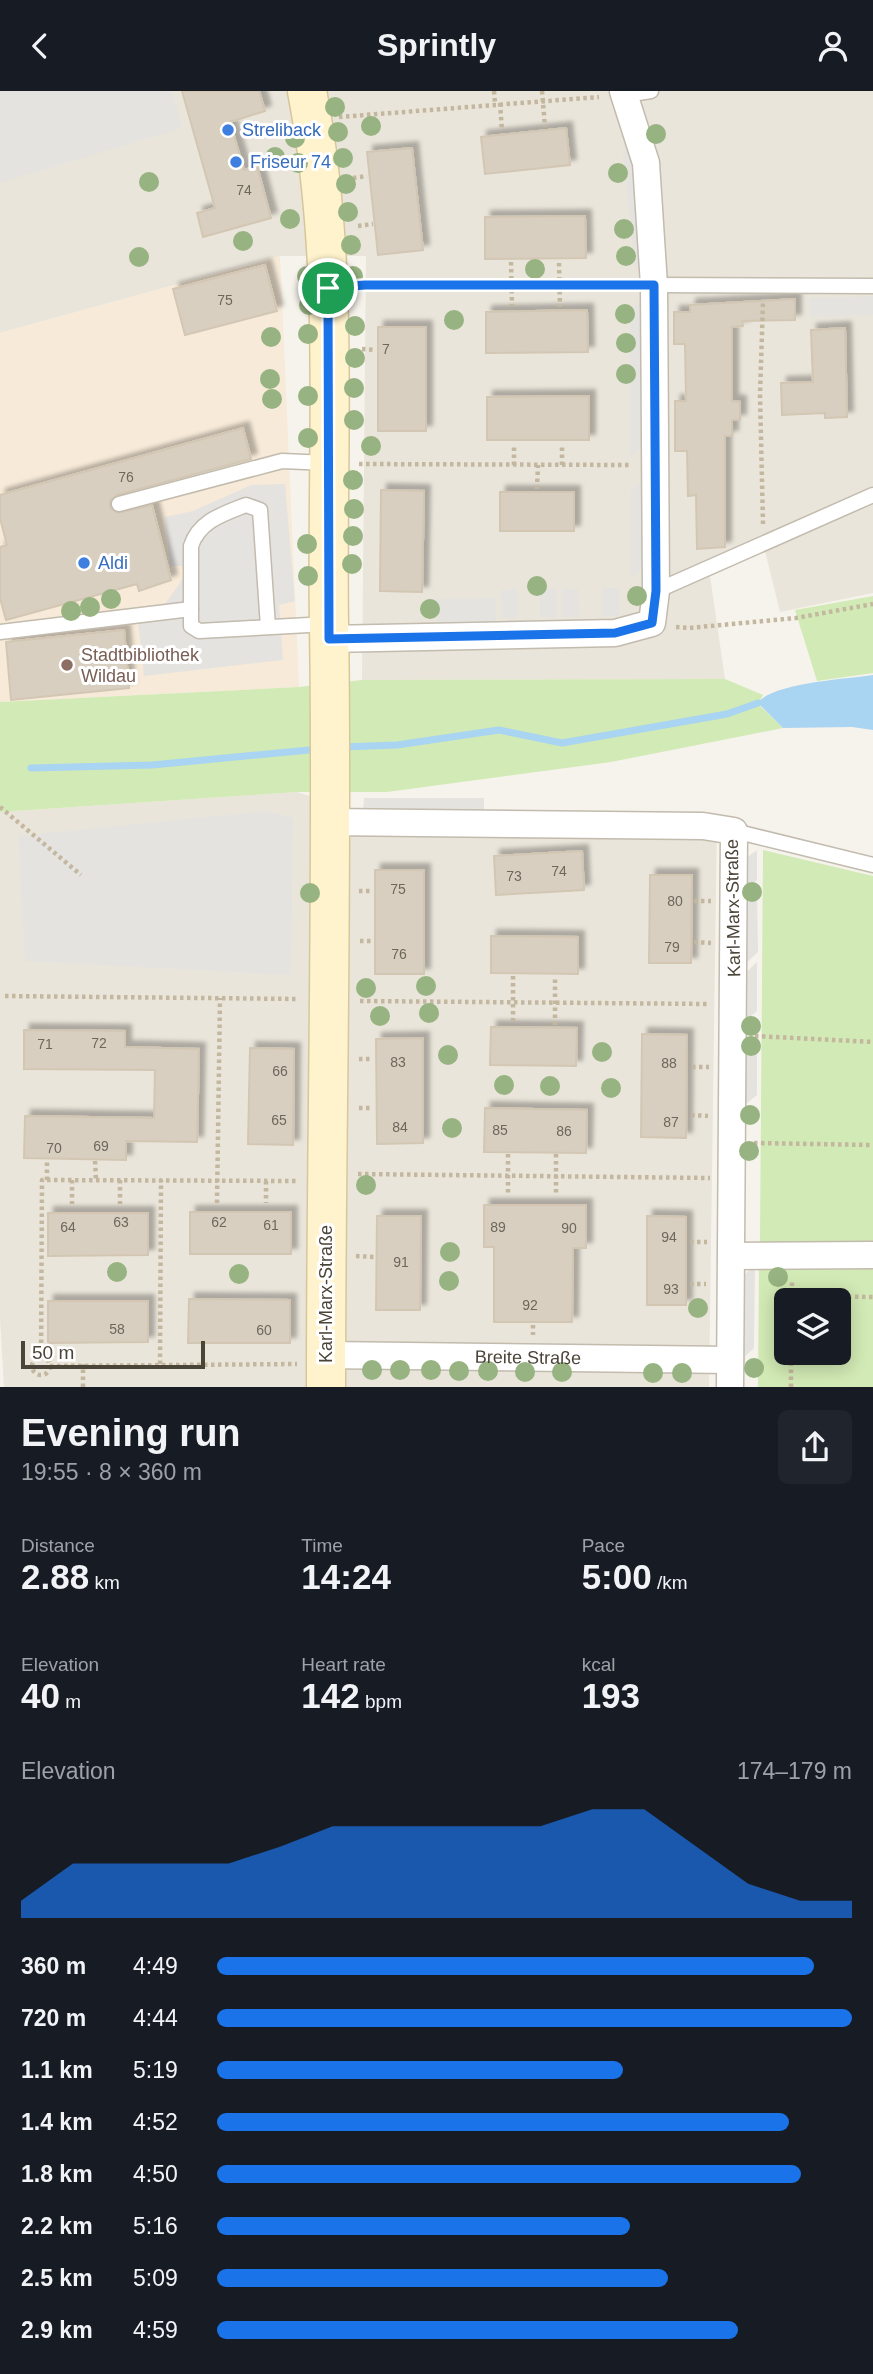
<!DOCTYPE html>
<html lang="en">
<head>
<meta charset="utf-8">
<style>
	:root { --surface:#171b24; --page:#20242c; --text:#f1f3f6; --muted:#9ea1a6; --accent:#1a73e8 }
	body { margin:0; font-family:Arial,sans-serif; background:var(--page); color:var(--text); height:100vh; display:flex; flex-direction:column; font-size:26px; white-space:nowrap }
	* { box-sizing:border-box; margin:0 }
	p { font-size:23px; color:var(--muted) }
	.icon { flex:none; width:38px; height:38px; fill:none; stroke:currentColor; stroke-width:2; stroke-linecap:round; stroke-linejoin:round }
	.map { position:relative; height:1296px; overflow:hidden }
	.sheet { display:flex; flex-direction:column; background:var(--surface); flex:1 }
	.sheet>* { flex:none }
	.buttons { position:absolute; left:774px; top:1197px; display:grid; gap:14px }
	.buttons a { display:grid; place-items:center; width:77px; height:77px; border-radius:10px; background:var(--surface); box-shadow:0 4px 18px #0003; font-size:35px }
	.scale { position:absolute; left:21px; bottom:18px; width:184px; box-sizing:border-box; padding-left:7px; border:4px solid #4b4439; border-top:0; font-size:19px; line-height:24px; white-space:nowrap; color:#4b4439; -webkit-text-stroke:5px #fff; paint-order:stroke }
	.pin { position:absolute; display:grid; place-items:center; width:60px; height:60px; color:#fff; margin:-30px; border:4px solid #fff; border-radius:50%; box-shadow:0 2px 7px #0007 }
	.round { display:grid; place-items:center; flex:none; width:74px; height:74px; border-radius:10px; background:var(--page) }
	.summary { display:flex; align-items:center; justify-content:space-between; height:119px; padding:0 21px }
	h1 { font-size:38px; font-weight:800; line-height:52px }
	.metrics { display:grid; grid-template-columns:repeat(3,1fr); gap:10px; height:119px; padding:7px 21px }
	.metrics div { display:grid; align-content:center }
	.metrics b { font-size:35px; font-weight:800 }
	.metrics small { font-size:19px; font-weight:400 }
	.metrics p { font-size:19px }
	.chart { height:196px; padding:14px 21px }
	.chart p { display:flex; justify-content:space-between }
	.chart svg { width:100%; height:126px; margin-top:7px; fill:var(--accent); opacity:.7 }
	ul { padding:0 21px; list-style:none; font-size:23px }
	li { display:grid; grid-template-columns:112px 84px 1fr; align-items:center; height:52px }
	li i { height:18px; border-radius:9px; background:var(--accent) }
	header { display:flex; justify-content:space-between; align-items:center; height:91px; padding:0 21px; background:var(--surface); font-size:32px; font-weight:800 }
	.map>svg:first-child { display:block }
</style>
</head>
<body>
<header><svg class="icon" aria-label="back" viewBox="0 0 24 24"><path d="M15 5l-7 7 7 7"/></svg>Sprintly<svg class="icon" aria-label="person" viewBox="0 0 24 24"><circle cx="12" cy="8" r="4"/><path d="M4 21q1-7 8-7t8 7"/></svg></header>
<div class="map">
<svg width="873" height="1296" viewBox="0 0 873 1296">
	<defs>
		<filter id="shadow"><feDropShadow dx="6" dy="-6" stdDeviation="2" flood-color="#0004"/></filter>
	</defs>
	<rect width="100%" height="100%" fill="#f6f3ec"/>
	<g fill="#eae5da">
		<polygon points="0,0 873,0 873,502 780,521 765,460 710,485 725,588 362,589 366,165 280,165 0,242"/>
		<polygon points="297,701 361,722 717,728 709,1296 4,1296 0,1228 0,721"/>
	</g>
	<polygon fill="#f7ead8" points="280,165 299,596 0,611 0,242"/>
	<g fill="#d2eab5" fill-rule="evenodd">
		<polygon points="873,505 873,582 817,590 795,519"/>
		<polygon points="725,588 763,604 758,613 783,637 611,671 387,701 297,701 0,721 0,611 299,596 362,589"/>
		<polygon points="763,759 873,785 873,1150 760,1151"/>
		<path d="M759,1173L873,1174V1296H758ZM786,1209H838V1262H786Z"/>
	</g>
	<g fill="#e5e3e0">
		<polygon points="0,0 172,0 182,37 0,92"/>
		<polygon points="633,46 646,170 635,179 623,62"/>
		<polygon points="646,204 647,351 630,365 630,220"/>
		<polygon points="873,205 873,224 810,226 809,208"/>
		<polygon points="647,384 648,474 631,487 631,400"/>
		<polygon points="285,393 295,510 279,514 283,569 144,585 138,531 154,529 184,486 185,475 170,475 165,426 193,420 251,394"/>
		<rect x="602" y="497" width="17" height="28"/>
		<polygon points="518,498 518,527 502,527 501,499"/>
		<rect x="540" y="498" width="17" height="28"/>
		<polygon points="562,498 578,498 579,526 562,526"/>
		<polygon points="496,507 496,530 437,531 436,508"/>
		<polygon points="364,707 484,707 484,722 363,720"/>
		<polygon points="267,720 293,727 291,884 25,870 18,745"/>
		<polygon points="757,759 757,789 742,803 742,770"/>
		<polygon points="757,800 758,861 743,875 743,812"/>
		<polygon points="757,871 757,920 742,933 743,884"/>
		<polygon points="757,955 757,1004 741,1017 742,967"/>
		<polygon points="755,1174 754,1257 739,1271 740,1188"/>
	</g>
	<path fill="#a9d4f2" d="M873,584V639L852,636L783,637L758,612C771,592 847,588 873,584Z"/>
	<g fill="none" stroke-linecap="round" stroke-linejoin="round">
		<g stroke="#a9d4f2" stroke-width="7">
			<polyline points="342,656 397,654 499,639 562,652 727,623 758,612"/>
			<polyline points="31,677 152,674 320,658"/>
		</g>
	</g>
	<g fill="#d8cfc1" stroke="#d3c7b4" stroke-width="2" filter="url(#shadow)">
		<polygon points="182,0 259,0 265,20 230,31 244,79 257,75 271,127 203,146 197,122 215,117"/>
		<polygon points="566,37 570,74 485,83 481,46"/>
		<polygon points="412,57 423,159 378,164 367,61"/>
		<polygon points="585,125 586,167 485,168 485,126"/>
		<polygon points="265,174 277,220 185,244 173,198"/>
		<polygon points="795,208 795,229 742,230 743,235 732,236 732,310 740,311 740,329 732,329 732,345 725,345 725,456 697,458 696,404 688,405 687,360 675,360 675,310 686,310 685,253 674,253 674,221 690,221 690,214"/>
		<polygon points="587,219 588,261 486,262 486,221"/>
		<rect x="378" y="236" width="48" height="104"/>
		<polygon points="845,237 847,326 825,327 825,322 782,324 781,292 813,291 811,239"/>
		<polygon points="589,305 589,349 487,349 487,306"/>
		<polygon points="243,337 251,368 117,404 110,410 110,416 117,422 152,414 171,489 139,500 137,493 6,529 0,507 0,456 7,454 0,427 0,404"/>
		<polygon points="381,399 424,400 422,501 380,500"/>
		<rect x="500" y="401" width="74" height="39"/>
		<polygon points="124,539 129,597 11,609 6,551"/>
		<polygon points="582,760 584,799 496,804 494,765"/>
		<rect x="375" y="779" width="49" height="104"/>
		<polygon points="650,784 692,784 691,872 649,872"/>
		<polygon points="491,845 578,846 578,883 491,882"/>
		<polygon points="491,936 577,937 576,975 490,974"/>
		<polygon points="24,939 125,940 125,956 199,958 197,1051 126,1050 126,1069 24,1067 25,1025 154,1027 155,979 24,978"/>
		<polygon points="642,943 687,944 686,1047 641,1046"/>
		<polygon points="423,947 423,1052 377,1053 376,948"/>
		<polygon points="250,957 294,958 293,1054 248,1053"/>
		<polygon points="485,1017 587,1019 586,1062 484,1061"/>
		<polygon points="484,1114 586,1114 586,1157 573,1157 572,1231 494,1231 494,1156 484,1156"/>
		<rect x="190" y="1121" width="101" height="42"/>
		<polygon points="48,1122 148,1122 148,1164 48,1165"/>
		<polygon points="377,1125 421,1125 420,1219 376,1219"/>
		<polygon points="647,1125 686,1126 686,1214 647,1214"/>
		<polygon points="189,1208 290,1209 290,1252 188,1252"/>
		<polygon points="48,1210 148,1210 148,1251 48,1252"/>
	</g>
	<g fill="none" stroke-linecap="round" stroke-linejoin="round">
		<defs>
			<g id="service">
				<polyline points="625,4 651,0"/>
				<polyline points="654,194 873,195"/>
				<polyline points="119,413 282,370 328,372"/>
				<polyline points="656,500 873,404"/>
				<path d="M268,536L260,419L246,414C223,423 199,430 191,455V535L199,540L327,533"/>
				<polyline points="0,541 191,518"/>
				<polyline points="734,740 873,774"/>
			</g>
			<g id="minor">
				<polyline points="329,548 615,542 652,532 656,500 654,194 646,72 623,0"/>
				<polyline points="329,731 703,735 734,740 730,1296"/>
				<polyline points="732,1165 873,1164"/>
				<path id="s1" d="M325,1264L730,1269"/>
			</g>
			<path id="secondary" d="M307,0C341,176 326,355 329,533C333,787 326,1042 326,1296"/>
		</defs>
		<use href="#service" stroke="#c2bbae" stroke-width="17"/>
		<use href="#minor" stroke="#c2bbae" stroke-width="29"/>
		<use href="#secondary" stroke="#d6c79b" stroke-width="41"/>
		<g stroke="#c4b79f" stroke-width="4.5" stroke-dasharray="3.5 3.5" stroke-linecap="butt">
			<polyline points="494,0 495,13"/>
			<polyline points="542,0 545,36"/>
			<polyline points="500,12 502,40"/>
			<polyline points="339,26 599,6"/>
			<polyline points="353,87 367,85"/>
			<polyline points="358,135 373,133"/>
			<polyline points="511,171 512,215"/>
			<polyline points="559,172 560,216"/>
			<polyline points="358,195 629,193"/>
			<polyline points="362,258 376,259"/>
			<polyline points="359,373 631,374"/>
			<polyline points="514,374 514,356"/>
			<polyline points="562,374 562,356"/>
			<polyline points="537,398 538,374"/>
			<polyline points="763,433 760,304 763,211"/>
			<polyline points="676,536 689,537 796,527 873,513"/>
			<polyline points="0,716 81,784"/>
			<polyline points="359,800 373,800"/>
			<polyline points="694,810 711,810"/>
			<polyline points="360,850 372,850"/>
			<polyline points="694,851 711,852"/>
			<polyline points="513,885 513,934"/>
			<polyline points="5,905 299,908"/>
			<polyline points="360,910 709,913"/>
			<polyline points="555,934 555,885"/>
			<polyline points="755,945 873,951"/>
			<polyline points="359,968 373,968"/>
			<polyline points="692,976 709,976"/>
			<polyline points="359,1017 373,1017"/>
			<polyline points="691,1024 708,1025"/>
			<polyline points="754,1052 873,1054"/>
			<polyline points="508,1063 508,1105"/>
			<polyline points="556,1063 556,1104"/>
			<polyline points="95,1070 96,1089"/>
			<polyline points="358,1083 710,1087"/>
			<polyline points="47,1089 47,1069"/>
			<polyline points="72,1089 72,1113"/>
			<polyline points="120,1089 120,1113"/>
			<polyline points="266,1090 266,1112"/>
			<polyline points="217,1112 220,907"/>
			<polyline points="690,1151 707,1151"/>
			<polyline points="356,1165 374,1166"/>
			<polyline points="690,1193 706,1193"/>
			<polyline points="792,1205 873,1206"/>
			<polyline points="792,1209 792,1189"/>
			<polyline points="533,1234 533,1244"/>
			<polyline points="41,1266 42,1089 299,1090"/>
			<circle cx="41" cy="1275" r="9"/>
			<polyline points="160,1273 161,1089"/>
			<polyline points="50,1275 297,1273"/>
			<polyline points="83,1296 83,1273"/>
			<polyline points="791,1296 791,1262"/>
		</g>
		<use href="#service" stroke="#fff" stroke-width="14"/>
		<use href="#minor" stroke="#fff" stroke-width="26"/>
		<use href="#secondary" stroke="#fff3cd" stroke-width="38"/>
	</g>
	<g fill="#97b381">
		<circle cx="335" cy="16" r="10"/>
		<circle cx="371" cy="35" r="10"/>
		<circle cx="338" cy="41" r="10"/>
		<circle cx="656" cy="43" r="10"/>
		<circle cx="295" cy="47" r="10"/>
		<circle cx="275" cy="66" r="10"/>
		<circle cx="343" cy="67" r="10"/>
		<circle cx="298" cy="72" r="10"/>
		<circle cx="618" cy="82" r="10"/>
		<circle cx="149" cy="91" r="10"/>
		<circle cx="346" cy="93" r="10"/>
		<circle cx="348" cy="121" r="10"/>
		<circle cx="290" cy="128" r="10"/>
		<circle cx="624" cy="138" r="10"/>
		<circle cx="243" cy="150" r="10"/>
		<circle cx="351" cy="154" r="10"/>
		<circle cx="626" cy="165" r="10"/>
		<circle cx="139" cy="166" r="10"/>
		<circle cx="535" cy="178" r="10"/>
		<circle cx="307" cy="185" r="10"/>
		<circle cx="353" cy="185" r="10"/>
		<circle cx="309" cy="214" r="10"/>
		<circle cx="625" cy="223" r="10"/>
		<circle cx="454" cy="229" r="10"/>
		<circle cx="355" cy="235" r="10"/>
		<circle cx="308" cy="243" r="10"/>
		<circle cx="271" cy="246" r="10"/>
		<circle cx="626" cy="252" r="10"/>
		<circle cx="355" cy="267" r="10"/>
		<circle cx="626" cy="283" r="10"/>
		<circle cx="270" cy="288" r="10"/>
		<circle cx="354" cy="297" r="10"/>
		<circle cx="308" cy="305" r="10"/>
		<circle cx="272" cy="308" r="10"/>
		<circle cx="354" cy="329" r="10"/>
		<circle cx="308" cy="347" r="10"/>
		<circle cx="371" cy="355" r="10"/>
		<circle cx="353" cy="389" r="10"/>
		<circle cx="354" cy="418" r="10"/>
		<circle cx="353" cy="445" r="10"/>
		<circle cx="307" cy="453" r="10"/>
		<circle cx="352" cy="473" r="10"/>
		<circle cx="308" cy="485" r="10"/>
		<circle cx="537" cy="495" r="10"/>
		<circle cx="637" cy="505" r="10"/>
		<circle cx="111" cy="508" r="10"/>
		<circle cx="90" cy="516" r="10"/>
		<circle cx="430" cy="518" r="10"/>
		<circle cx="71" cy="520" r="10"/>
		<circle cx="752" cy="801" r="10"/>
		<circle cx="310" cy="802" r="10"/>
		<circle cx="426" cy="895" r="10"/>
		<circle cx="366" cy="897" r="10"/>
		<circle cx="429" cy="922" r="10"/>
		<circle cx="380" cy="925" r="10"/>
		<circle cx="751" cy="935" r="10"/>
		<circle cx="751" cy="955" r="10"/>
		<circle cx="602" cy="961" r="10"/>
		<circle cx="448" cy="964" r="10"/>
		<circle cx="504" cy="994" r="10"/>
		<circle cx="550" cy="995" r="10"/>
		<circle cx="611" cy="997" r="10"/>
		<circle cx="750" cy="1024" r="10"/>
		<circle cx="452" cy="1037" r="10"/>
		<circle cx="749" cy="1060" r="10"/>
		<circle cx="366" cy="1094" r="10"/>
		<circle cx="450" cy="1161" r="10"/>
		<circle cx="117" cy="1181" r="10"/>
		<circle cx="239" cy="1183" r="10"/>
		<circle cx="778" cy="1186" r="10"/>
		<circle cx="449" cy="1190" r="10"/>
		<circle cx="698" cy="1217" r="10"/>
		<circle cx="754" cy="1277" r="10"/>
		<circle cx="372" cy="1279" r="10"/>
		<circle cx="400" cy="1279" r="10"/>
		<circle cx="431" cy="1279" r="10"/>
		<circle cx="459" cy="1280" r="10"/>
		<circle cx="488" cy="1280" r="10"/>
		<circle cx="525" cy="1281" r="10"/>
		<circle cx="562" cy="1281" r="10"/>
		<circle cx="653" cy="1282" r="10"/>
		<circle cx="682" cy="1282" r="10"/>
	</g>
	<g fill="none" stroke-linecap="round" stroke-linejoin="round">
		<defs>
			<polygon id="route" points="365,194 654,194 656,500 652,532 615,542 329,548 328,197"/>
		</defs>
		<use href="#route" stroke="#fff" stroke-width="14"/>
		<use href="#route" stroke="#1a73e8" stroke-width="9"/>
	</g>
	<g fill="#3f7fe0" stroke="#fff" stroke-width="2.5">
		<circle cx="228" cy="39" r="7"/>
		<circle cx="236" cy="71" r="7"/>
		<circle cx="84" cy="472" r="7"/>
	</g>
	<circle fill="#8d6e63" stroke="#fff" stroke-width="2.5" cx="67" cy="574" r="7"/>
	<g text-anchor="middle" stroke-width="6" stroke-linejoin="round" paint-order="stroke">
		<g font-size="14" fill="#6e675b">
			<text x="244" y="104">74</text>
			<text x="225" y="214">75</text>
			<text x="386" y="263">7</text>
			<text x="126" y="391">76</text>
			<text x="559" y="785">74</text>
			<text x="514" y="790">73</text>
			<text x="398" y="803">75</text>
			<text x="675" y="815">80</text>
			<text x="672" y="861">79</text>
			<text x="399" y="868">76</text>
			<text x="99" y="957">72</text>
			<text x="45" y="958">71</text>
			<text x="398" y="976">83</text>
			<text x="669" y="977">88</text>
			<text x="280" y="985">66</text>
			<text x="279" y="1034">65</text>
			<text x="671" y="1036">87</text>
			<text x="400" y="1041">84</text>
			<text x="500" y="1044">85</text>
			<text x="564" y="1045">86</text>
			<text x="101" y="1060">69</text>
			<text x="54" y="1062">70</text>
			<text x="121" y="1136">63</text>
			<text x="219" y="1136">62</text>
			<text x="271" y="1139">61</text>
			<text x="68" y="1141">64</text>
			<text x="498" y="1141">89</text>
			<text x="569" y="1142">90</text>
			<text x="669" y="1151">94</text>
			<text x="401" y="1176">91</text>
			<text x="671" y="1203">93</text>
			<text x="530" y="1219">92</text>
			<text x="117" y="1243">58</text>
			<text x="264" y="1244">60</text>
		</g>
		<g font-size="18" fill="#366cbe" stroke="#fff" text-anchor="start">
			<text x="242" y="45">Streliback</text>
			<text x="250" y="77">Friseur 74</text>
			<text x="98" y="478">Aldi</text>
		</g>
		<g font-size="18" fill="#785e54" stroke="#fff" text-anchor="start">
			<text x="81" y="570">Stadtbibliothek<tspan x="81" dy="21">Wildau</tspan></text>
		</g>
		<g font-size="18" fill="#4b4439" stroke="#fff">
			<text transform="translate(733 817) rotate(-91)" y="6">Karl-Marx-Straße</text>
			<text transform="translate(326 1203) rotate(-90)" y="6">Karl-Marx-Straße</text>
			<text dy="6" stroke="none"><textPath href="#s1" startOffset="203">Breite Straße</textPath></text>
		</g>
	</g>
</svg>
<div class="buttons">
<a><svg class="icon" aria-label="layers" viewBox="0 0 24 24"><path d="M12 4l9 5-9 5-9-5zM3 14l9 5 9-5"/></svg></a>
</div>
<div class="scale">50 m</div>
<div class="pin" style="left:328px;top:197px;background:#1e9e55"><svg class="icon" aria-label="arrive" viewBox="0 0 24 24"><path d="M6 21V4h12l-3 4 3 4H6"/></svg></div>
</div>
<section class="sheet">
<div class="summary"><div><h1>Evening run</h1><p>19:55 · 8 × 360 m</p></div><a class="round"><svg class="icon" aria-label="share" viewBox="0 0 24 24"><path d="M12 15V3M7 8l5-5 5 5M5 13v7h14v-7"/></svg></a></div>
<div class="metrics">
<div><p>Distance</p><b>2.88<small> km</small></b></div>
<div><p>Time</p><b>14:24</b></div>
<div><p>Pace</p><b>5:00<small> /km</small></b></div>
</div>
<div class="metrics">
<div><p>Elevation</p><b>40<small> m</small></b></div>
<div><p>Heart rate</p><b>142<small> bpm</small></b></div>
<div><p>kcal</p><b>193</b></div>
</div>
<div class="chart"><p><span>Elevation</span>174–179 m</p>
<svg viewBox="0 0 160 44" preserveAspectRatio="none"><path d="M0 44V38L10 25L20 25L30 25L40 25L50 19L60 12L70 12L80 12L90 12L100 12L110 6L120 6L130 19L140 32L150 38L160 38V44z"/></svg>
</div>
<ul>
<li><b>360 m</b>4:49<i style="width:94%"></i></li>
<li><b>720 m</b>4:44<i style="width:100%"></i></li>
<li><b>1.1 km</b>5:19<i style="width:64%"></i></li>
<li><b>1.4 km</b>4:52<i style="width:90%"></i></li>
<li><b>1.8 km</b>4:50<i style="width:92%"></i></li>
<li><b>2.2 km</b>5:16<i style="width:65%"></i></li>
<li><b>2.5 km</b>5:09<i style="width:71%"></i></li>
<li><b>2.9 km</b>4:59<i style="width:82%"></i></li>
</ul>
</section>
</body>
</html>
